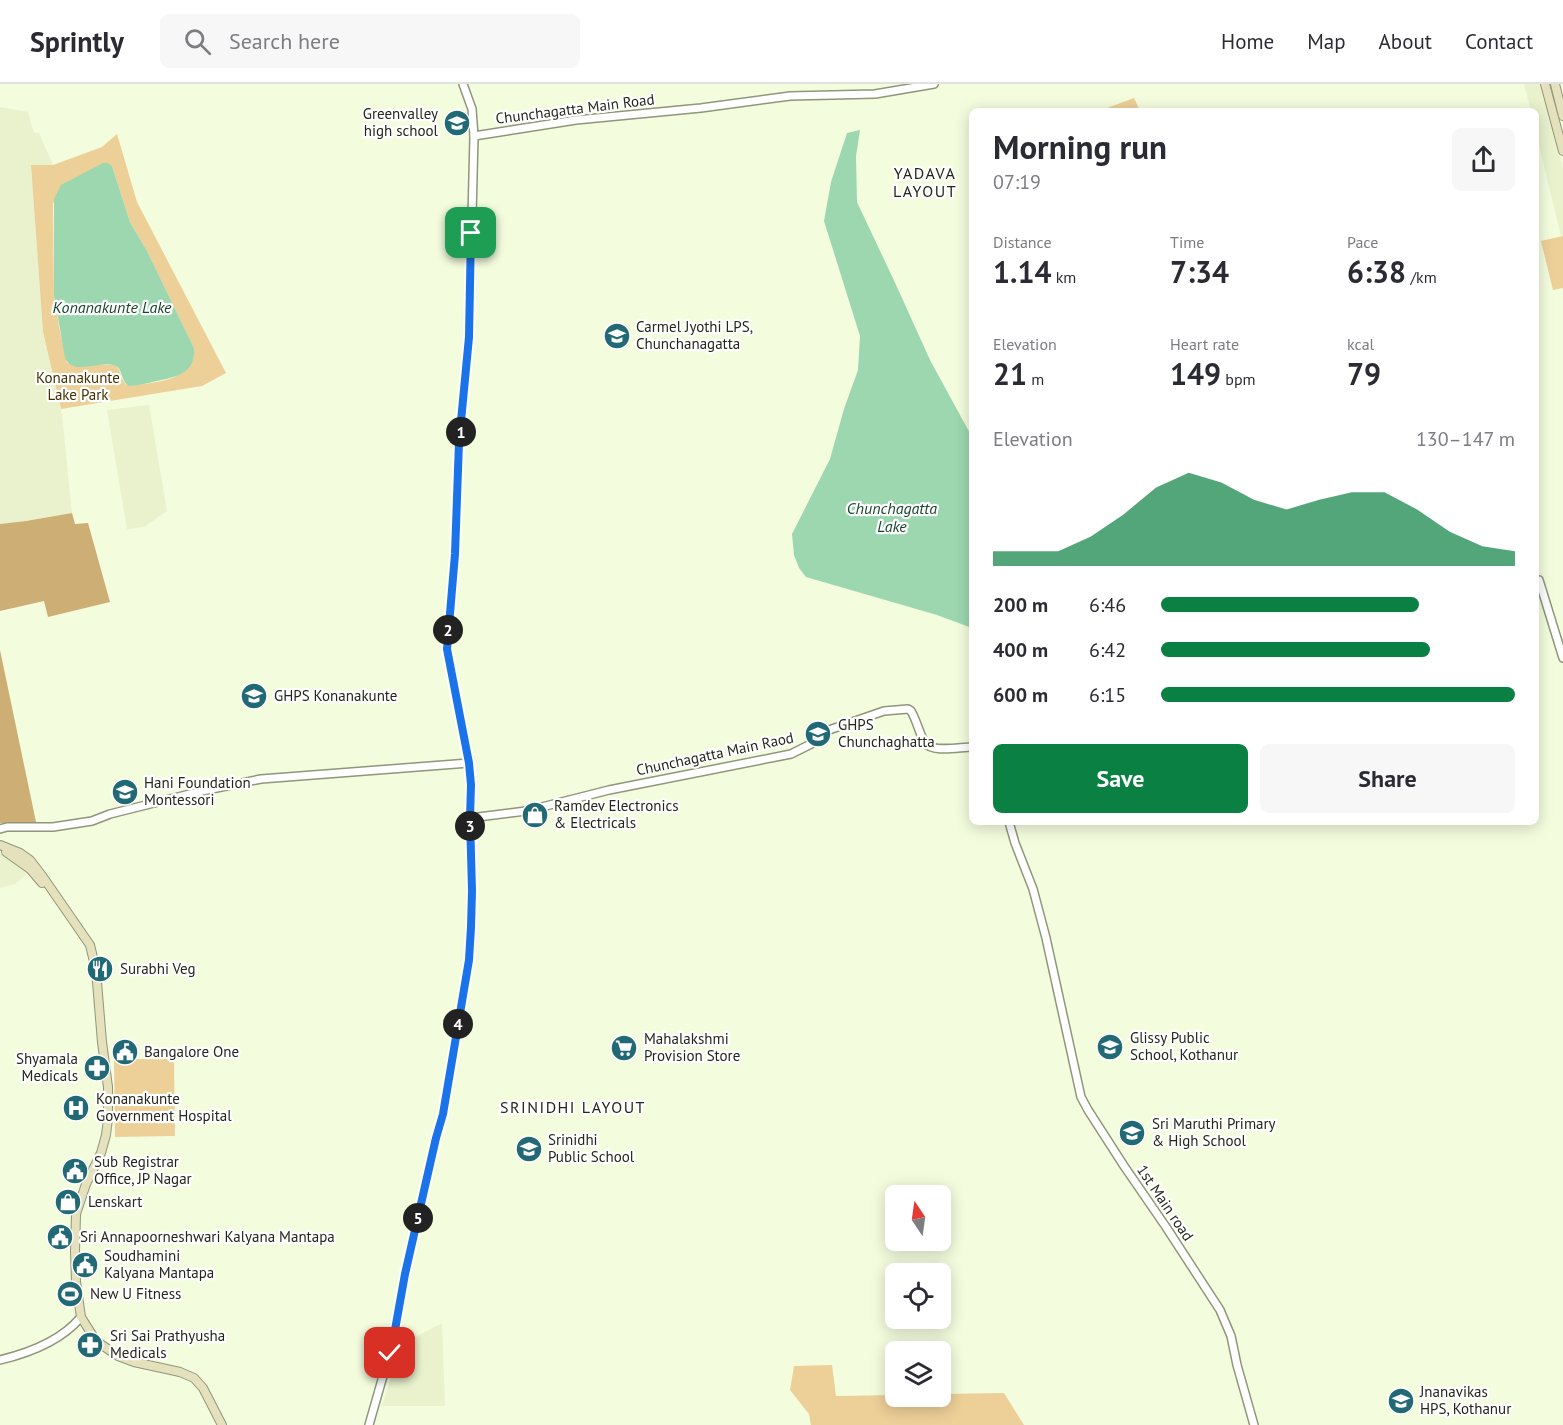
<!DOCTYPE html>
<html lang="en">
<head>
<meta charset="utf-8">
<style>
	:root { --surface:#fff; --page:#f7f7f7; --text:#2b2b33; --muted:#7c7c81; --line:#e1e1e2; --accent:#0b8043 }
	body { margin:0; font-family:"PT Sans",sans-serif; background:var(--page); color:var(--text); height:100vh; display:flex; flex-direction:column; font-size:22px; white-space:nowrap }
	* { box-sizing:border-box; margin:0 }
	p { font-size:20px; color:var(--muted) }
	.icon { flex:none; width:33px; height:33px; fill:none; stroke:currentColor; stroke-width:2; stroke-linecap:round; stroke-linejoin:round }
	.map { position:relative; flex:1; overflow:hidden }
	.sheet { position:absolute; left:969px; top:24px; width:570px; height:717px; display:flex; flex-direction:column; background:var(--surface); border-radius:9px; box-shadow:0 3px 15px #0003 }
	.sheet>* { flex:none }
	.needle { width:39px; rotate:347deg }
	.fabs { position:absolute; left:885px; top:1101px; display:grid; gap:12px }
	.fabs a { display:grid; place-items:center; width:66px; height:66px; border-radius:9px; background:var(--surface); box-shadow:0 3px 15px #0003; font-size:30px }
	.pin { position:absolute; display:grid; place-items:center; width:51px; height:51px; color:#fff; margin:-26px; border-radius:12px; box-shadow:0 3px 9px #0006 }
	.km { position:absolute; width:30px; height:30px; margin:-15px; border-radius:50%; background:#222; color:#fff; font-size:16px; line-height:30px; text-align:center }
	.round { display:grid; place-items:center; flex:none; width:63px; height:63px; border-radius:9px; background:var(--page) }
	.headline { display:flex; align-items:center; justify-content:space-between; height:102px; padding:0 24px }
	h1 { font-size:33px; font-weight:700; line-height:45px }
	.metrics { display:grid; grid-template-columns:repeat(3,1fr); gap:9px; height:102px; padding:6px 24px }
	.metrics div { display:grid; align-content:center }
	.metrics b { font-size:30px; font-weight:700 }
	.metrics small { font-size:16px; font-weight:400 }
	.metrics p { font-size:16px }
	.chart { height:168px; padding:12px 24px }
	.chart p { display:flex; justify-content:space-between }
	.chart svg { width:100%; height:108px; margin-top:6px; fill:var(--accent); opacity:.7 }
	.action { display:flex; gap:12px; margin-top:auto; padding:12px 24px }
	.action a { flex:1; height:69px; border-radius:9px; background:var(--accent); color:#fff; font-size:24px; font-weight:700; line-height:69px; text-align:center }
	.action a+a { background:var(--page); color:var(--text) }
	ul { padding:0 24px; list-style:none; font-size:20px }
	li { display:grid; grid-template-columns:96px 72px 1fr; align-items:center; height:45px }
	li i { height:15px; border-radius:8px; background:var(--accent) }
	header { display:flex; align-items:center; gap:36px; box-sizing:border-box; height:84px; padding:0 30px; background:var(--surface); border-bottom:2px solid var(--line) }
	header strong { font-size:28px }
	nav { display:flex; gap:33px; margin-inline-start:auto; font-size:21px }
	.search { width:420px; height:54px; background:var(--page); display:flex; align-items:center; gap:15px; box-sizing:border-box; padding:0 21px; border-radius:9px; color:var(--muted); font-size:22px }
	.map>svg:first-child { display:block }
</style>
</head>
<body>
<header>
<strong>Sprintly</strong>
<div class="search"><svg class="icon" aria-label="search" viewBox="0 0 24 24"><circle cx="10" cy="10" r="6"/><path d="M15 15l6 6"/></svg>Search here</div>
<nav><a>Home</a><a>Map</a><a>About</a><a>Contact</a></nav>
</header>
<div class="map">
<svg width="1563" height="1341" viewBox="0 0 1563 1341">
	<rect width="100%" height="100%" fill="#f4fcde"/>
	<g fill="#e9f2cd">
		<polygon points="1524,0 1542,0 1563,84 1563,152 1561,152 1536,49 1536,27 1531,27"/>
		<polygon points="0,23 28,28 34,49 39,49 53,81 31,81 43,248 62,331 72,429 26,437 0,440"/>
		<polygon points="149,321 167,427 144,443 127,445 107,326"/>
		<polygon points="0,769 5,771 28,789 15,800 0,804"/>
		<polygon points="442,1239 445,1322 382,1322 398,1271 406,1258"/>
	</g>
	<g fill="#edcf98" fill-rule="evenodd">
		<polygon points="1134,14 1140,27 1099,27"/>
		<path d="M117,50L137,118L226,289L202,302L61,325L43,248L31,81H53L102,63ZM112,82L130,138L147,167L194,264C197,297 154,298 130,302C119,299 124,287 114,281L67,279L59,243L54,211L53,119Z"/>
		<polygon points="1563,152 1563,204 1553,206 1541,157"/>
		<polygon points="174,974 175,1052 115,1053 114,976"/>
		<polygon points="832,1281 836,1312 895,1311 896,1312 940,1312 941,1310 1004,1309 1024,1341 811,1341 809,1330 790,1306 794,1282"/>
	</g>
	<g fill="#cdae75">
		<polygon points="72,429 75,440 88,439 110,518 48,533 44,517 0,527 0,440 26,437"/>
		<polygon points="0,566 36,738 0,739"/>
	</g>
	<g fill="#9cd7b0">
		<polygon points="860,46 856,72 857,118 897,203 930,276 972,353 972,544 937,531 806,493 799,484 794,471 792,450 830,375 844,325 858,286 860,252 824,137 831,98 847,49"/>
		<path d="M103,79H108L112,82L130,138L147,167L194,264C196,289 177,293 157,297C147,299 138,302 129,302C120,297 124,284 113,281C98,277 73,292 65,274L54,211V115L61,101Z"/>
	</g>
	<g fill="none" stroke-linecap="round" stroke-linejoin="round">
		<defs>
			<g id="tertiary">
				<polyline points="474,52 576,36 701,24 790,12 875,10 934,0"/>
				<polyline points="1536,496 1539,496 1563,574"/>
				<path d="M470,734L526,727L609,706L791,670L811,660L826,647L884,627L908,625L911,627C917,637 919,649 925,659C932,669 960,663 972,663"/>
				<polyline points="1009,738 1015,759 1033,805 1046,854 1081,1013 1088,1026 1124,1082 1166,1143 1220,1226 1231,1252 1237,1281 1254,1341"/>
				<polyline points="0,745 7,743 53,743 92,737 110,730 202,707 261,695 469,679"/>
				<path d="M0,1276C29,1269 62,1256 81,1233"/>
				<polyline points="369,1341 393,1257 405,1190 436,1054 443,1030 469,876 471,843 472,807 470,770 471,701 469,679 447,565 455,470 459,358 469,253 474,52 472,25 463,0"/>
			</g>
			<g id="secondary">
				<polyline points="1545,0 1563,67"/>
				<polyline points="1555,0 1563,32"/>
				<polyline points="0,761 20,769 30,776 43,793 90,861 96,886 102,958 108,1003 108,1035 106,1051 101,1069 86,1100 76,1130 75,1168 76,1198 81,1233 96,1257 118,1272 134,1278 180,1288 194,1294 203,1304 222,1341"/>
				<polyline points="6,768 30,785 42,799"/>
			</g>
		</defs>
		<use href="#tertiary" stroke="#8f967b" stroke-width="10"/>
		<use href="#secondary" stroke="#8f967b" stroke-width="10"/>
		<use href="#tertiary" stroke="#fff" stroke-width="7"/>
		<use href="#secondary" stroke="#e6e1bd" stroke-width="8"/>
	</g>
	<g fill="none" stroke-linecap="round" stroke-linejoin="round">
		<defs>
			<polyline id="route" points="390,1269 393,1257 405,1190 436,1054 443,1030 469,876 471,843 472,807 470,734 471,701 469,679 447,565 455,470 459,358 469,253 471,149"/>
		</defs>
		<use href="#route" stroke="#fff" stroke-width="12"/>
		<use href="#route" stroke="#1a73e8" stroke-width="8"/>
	</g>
	<defs>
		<symbol id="school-disc" viewBox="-11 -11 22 22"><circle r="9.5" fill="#216a75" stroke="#fff"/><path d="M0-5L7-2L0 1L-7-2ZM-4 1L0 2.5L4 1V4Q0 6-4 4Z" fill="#fff"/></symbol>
		<symbol id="shop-disc" viewBox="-11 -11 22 22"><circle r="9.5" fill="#216a75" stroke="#fff"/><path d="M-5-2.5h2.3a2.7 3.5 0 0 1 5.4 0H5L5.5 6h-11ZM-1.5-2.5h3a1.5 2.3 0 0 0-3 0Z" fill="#fff"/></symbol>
		<symbol id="restaurant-disc" viewBox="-11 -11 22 22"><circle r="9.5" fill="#216a75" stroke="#fff"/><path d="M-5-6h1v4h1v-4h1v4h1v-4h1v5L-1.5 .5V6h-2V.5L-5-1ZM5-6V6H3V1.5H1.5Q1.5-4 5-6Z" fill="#fff"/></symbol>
		<symbol id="supermarket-disc" viewBox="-11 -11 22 22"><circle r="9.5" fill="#216a75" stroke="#fff"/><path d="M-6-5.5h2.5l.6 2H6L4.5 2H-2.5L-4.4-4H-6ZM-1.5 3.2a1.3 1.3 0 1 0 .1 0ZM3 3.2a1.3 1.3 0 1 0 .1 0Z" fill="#fff"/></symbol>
		<symbol id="civic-disc" viewBox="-11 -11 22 22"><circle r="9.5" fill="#216a75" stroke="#fff"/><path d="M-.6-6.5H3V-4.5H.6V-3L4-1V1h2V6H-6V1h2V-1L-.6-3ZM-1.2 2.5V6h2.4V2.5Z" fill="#fff"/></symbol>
		<symbol id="pharmacy-disc" viewBox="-11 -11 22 22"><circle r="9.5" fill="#216a75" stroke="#fff"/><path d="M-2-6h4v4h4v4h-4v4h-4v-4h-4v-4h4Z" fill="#fff"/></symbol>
		<symbol id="hospital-disc" viewBox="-11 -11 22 22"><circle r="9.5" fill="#216a75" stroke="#fff"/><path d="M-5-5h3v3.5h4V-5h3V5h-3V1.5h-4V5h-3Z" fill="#fff"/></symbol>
		<symbol id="stadium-disc" viewBox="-11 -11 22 22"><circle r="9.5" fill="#216a75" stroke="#fff"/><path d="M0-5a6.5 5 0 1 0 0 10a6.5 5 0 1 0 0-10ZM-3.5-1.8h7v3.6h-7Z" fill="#fff"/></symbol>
	</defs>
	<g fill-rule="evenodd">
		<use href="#school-disc" x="442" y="24" width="30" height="30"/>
		<use href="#school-disc" x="602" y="237" width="30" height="30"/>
		<use href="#school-disc" x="239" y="597" width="30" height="30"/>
		<use href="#school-disc" x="803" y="635" width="30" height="30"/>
		<use href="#school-disc" x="110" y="693" width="30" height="30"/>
		<use href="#shop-disc" x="520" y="716" width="30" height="30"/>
		<use href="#restaurant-disc" x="85" y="870" width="30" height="30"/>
		<use href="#school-disc" x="1095" y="948" width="30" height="30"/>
		<use href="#supermarket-disc" x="609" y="949" width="30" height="30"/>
		<use href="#civic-disc" x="110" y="953" width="30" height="30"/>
		<use href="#pharmacy-disc" x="82" y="969" width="30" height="30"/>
		<use href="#hospital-disc" x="61" y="1009" width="30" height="30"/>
		<use href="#school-disc" x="1117" y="1034" width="30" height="30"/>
		<use href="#school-disc" x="514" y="1050" width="30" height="30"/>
		<use href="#civic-disc" x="60" y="1072" width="30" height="30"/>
		<use href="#shop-disc" x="53" y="1103" width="30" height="30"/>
		<use href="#civic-disc" x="45" y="1138" width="30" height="30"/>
		<use href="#civic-disc" x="70" y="1166" width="30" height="30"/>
		<use href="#stadium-disc" x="55" y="1195" width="30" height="30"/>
		<use href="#pharmacy-disc" x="75" y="1246" width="30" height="30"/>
		<use href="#school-disc" x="1386" y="1302" width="30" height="30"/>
	</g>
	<g text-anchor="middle" stroke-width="4.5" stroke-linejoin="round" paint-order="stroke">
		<g font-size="15" fill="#24261b" stroke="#fff">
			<text transform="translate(575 25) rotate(-7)" y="5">Chunchagatta Main Road</text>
			<text transform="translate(715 670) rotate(-12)" y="5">Chunchagatta Main Raod</text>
			<text transform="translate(1165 1119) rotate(56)" y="5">1st Main road</text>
		</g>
		<g font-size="15" fill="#24261b" stroke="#fff" text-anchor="start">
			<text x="438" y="35" text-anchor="end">Greenvalley<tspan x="438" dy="17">high school</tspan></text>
			<text x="636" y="248">Carmel Jyothi LPS,<tspan x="636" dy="17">Chunchanagatta</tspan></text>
			<text x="274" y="617">GHPS Konanakunte</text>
			<text x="838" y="646">GHPS<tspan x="838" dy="17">Chunchaghatta</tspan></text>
			<text x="144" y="704">Hani Foundation<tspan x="144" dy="17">Montessori</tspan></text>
			<text x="554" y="727">Ramdev Electronics<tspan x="554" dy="17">&amp; Electricals</tspan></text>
			<text x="120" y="890">Surabhi Veg</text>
			<text x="1130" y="959">Glissy Public<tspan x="1130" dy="17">School, Kothanur</tspan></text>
			<text x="644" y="960">Mahalakshmi<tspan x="644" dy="17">Provision Store</tspan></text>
			<text x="144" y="973">Bangalore One</text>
			<text x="78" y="980" text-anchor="end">Shyamala<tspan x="78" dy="17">Medicals</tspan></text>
			<text x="96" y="1020">Konanakunte<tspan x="96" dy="17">Government Hospital</tspan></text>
			<text x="1152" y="1045">Sri Maruthi Primary<tspan x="1152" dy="17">&amp; High School</tspan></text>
			<text x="548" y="1061">Srinidhi<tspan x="548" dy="17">Public School</tspan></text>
			<text x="94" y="1083">Sub Registrar<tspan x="94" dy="17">Office, JP Nagar</tspan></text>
			<text x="88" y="1123">Lenskart</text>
			<text x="80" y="1158">Sri Annapoorneshwari Kalyana Mantapa</text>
			<text x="104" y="1177">Soudhamini<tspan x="104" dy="17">Kalyana Mantapa</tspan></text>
			<text x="90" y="1215">New U Fitness</text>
			<text x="110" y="1257">Sri Sai Prathyusha<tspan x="110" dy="17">Medicals</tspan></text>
			<text x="1420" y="1313">Jnanavikas<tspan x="1420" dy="17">HPS, Kothanur</tspan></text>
		</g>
		<g font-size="15" fill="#443000" stroke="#fff">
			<text x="78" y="299">Konanakunte<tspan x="78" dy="17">Lake Park</tspan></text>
		</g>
		<g font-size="16" letter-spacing="1.5" fill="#24261b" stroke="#fff">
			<text x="925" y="95">YADAVA<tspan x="925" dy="18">LAYOUT</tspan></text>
			<text x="573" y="1029">SRINIDHI LAYOUT</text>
		</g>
		<g font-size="16" font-style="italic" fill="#19462c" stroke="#fff">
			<text x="112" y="229">Konanakunte Lake</text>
			<text x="892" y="430">Chunchagatta<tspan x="892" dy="18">Lake</tspan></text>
		</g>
	</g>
</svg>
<div class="fabs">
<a><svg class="needle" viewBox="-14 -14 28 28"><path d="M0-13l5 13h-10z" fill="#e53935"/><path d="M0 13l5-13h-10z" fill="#7c7c81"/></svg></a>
<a><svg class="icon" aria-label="locate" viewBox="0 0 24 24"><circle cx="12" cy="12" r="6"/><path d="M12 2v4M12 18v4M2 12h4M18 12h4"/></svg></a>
<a><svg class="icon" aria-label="layers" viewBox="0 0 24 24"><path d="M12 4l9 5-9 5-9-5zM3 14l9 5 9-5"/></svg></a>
</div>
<div class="pin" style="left:471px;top:149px;background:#1e9e55"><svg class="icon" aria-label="arrive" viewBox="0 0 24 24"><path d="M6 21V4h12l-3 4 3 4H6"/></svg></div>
<div class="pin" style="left:390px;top:1269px;background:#d93025"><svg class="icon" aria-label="check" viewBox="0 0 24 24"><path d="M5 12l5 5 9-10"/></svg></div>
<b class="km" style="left:461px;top:348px">1</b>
<b class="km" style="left:448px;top:546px">2</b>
<b class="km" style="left:470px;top:742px">3</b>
<b class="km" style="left:458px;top:940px">4</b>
<b class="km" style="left:418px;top:1134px">5</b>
<section class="sheet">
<div class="headline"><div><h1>Morning run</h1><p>07:19</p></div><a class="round"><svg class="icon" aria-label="share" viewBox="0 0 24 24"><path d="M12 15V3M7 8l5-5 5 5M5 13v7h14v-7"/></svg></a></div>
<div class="metrics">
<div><p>Distance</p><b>1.14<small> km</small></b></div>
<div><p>Time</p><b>7:34</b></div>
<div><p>Pace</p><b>6:38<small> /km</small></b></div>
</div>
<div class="metrics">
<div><p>Elevation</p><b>21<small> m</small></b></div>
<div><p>Heart rate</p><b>149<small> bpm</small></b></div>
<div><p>kcal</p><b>79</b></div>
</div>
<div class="chart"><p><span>Elevation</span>130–147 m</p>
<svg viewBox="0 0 160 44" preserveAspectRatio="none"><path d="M0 44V38L10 38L20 38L30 32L40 23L50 12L60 6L70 10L80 17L90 21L100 17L110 14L120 14L130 21L140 30L150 36L160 38V44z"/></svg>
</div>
<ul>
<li><b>200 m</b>6:46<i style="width:73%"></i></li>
<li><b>400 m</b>6:42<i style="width:76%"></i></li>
<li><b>600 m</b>6:15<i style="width:100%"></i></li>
</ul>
<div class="action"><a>Save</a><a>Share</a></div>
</section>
</div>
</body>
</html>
